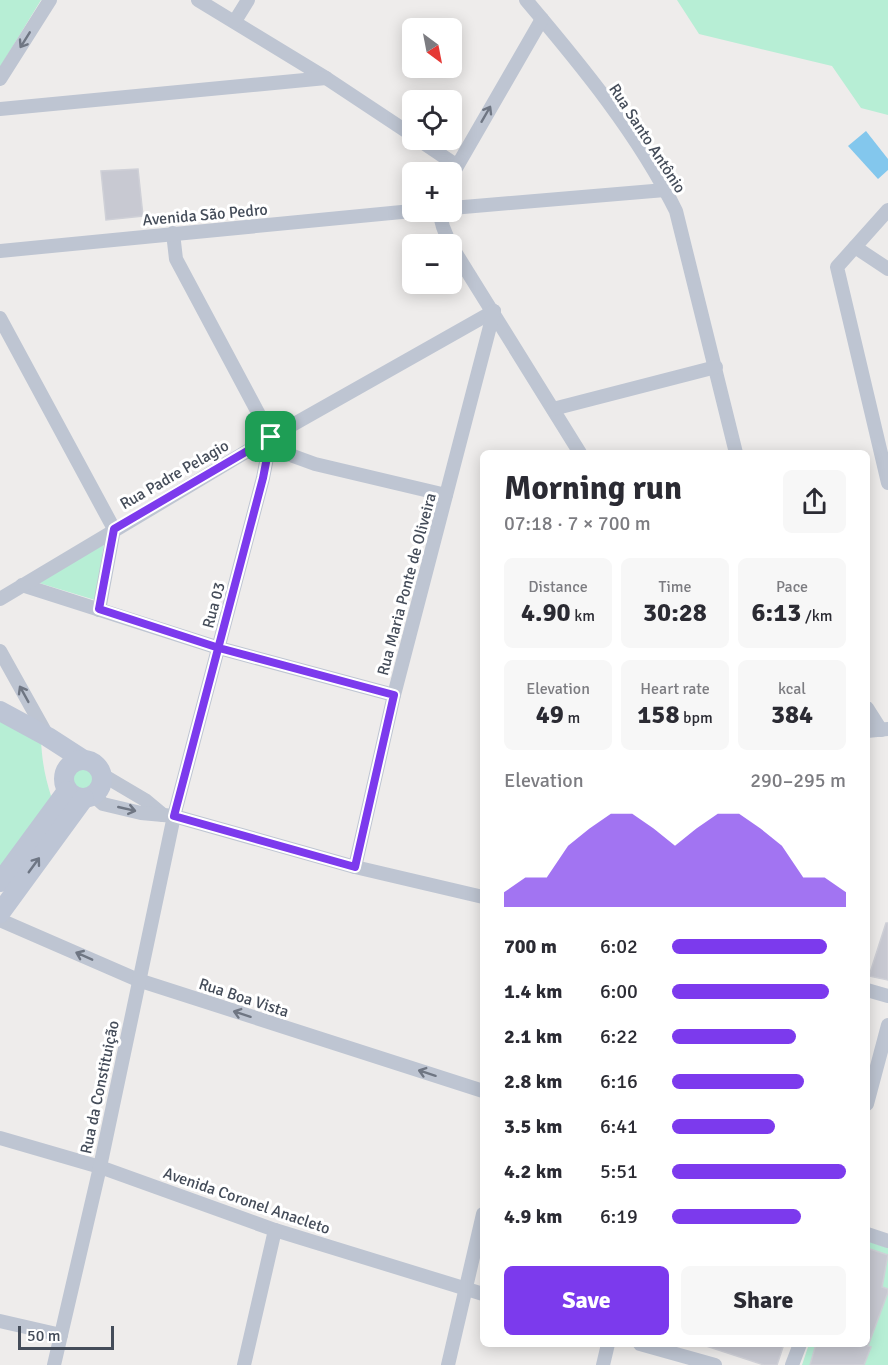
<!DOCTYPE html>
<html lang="en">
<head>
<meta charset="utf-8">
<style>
	:root { --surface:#fff; --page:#f7f7f7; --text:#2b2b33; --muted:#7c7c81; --accent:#7c3aed }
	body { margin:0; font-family:Signika,sans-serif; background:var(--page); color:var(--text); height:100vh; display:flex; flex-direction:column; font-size:22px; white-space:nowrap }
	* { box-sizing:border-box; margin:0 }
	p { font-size:20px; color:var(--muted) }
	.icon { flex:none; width:33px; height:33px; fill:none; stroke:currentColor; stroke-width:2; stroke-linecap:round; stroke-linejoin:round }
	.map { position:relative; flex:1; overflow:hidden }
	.drawer { position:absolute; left:480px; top:450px; width:390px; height:897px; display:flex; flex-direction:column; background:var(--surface); border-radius:9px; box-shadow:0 3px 15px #0003 }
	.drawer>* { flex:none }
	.needle { width:39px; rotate:148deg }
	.controls { position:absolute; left:402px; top:18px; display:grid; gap:12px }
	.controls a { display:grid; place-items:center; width:60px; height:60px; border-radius:9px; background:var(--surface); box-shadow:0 3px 15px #0003; font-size:30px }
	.scale { position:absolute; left:18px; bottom:15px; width:96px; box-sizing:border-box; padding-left:6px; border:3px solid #444c59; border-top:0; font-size:16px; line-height:21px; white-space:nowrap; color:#444c59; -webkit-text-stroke:4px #fff; paint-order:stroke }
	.pin { position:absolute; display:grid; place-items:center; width:51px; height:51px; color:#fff; margin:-26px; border-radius:12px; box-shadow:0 3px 9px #0006 }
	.round { display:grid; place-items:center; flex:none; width:63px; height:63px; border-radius:9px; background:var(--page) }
	.headline { display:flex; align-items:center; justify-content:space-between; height:102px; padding:0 24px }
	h1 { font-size:33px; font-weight:800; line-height:45px }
	.metrics { display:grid; grid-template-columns:repeat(3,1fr); gap:9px; height:102px; padding:6px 24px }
	.metrics div { display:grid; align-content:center; border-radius:9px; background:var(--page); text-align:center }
	.metrics b { font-size:26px; font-weight:800 }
	.metrics small { font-size:16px; font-weight:400 }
	.metrics p { font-size:16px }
	.chart { height:168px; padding:12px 24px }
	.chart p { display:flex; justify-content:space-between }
	.chart svg { width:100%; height:108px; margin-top:6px; fill:var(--accent); opacity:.7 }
	.primary-button { display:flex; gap:12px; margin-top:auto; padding:12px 24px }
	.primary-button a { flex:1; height:69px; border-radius:9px; background:var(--accent); color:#fff; font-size:24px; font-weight:800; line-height:69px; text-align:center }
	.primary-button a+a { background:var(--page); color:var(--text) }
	ul { padding:0 24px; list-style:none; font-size:20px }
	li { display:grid; grid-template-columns:96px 72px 1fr; align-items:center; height:45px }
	li i { height:15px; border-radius:8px; background:var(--accent) }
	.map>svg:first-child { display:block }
</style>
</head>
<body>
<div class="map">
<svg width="888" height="1365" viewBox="0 0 888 1365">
	<rect width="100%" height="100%" fill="#eeeceb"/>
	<g fill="#b7eed5">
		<polygon points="0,0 41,0 0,67"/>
		<polygon points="677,0 888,0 888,115 861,108 832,66 699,34"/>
		<polygon points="104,543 95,600 36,582"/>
		<path d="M0,717L41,740C42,761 45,778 52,799L0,868Z"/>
		<circle cx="82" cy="779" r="11"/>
		<polygon points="867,1241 888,1248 888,1365 802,1365 809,1344 867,1344"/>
	</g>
	<polygon fill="#83c7ed" points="866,131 888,159 888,170 878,179 848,146"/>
	<g fill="#c8c9d2" stroke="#cfd0d7" stroke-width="1.5">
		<polygon points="138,169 143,216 106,220 101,171"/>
		<polygon points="886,923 888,923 888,980 869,976"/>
		<polygon points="867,1248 888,1255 882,1287 888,1289 888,1292 868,1346 871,1347 864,1365 810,1365 816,1344 867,1344"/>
		<polygon points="706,1344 784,1344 777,1365 764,1365 706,1346"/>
	</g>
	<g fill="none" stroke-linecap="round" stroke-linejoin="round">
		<g stroke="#bec5d2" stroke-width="14">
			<polyline points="198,0 326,78 412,135"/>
			<path d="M526,0C581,65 638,134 676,211L736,453"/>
			<polyline points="235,21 248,0"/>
			<polyline points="0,79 50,0"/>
			<polyline points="0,109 326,78"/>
			<polyline points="419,140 456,165"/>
			<polyline points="452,175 542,19"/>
			<polyline points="452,208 665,190"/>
			<polyline points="888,210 837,267 888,483"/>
			<polyline points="439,212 443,227 450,244"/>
			<polyline points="173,233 176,259 271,437 293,456 315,464 446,495"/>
			<polyline points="452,247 580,453"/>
			<polyline points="855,247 888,269"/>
			<polyline points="0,251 412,211"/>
			<polyline points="0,318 114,529 99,610"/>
			<polyline points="553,409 716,367"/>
			<polyline points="22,585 219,648 394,695"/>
			<polyline points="0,599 271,437 494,311"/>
			<polyline points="0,651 48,737"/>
			<polyline points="867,708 881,730"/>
			<polyline points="867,731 888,729"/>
			<polyline points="101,774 145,800 163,815"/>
			<polyline points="93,795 103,804 141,813 174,816 355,867 483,897"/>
			<polyline points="355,867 394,695 494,311"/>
			<polyline points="0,920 138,980 483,1091"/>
			<polyline points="867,990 888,996"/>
			<polyline points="867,1104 888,1025"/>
			<polyline points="0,1138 100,1167 275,1230 483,1294"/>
			<polyline points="867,1234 888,1241"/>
			<polyline points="0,1321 61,1335"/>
			<polyline points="640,1344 715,1365"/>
			<polyline points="54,1365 100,1167 174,816 263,478 271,437"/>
			<polyline points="244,1365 275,1230"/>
			<polyline points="448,1365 483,1214"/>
			<polyline points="603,1365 608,1344"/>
			<polyline points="792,1365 800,1344"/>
		</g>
		<g stroke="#bdc5d5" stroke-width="20">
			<polyline points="0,711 48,737 82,759"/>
			<circle cx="83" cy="779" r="19"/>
			<polyline points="0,882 67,791"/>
			<polyline points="0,913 84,798"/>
		</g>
	</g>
	<defs><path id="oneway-shaft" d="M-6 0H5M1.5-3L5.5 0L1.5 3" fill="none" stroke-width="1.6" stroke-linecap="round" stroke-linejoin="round" transform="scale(1.5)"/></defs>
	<g stroke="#6f7683">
		<use href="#oneway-shaft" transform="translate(25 40) rotate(122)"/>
		<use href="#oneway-shaft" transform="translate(486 114) rotate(-60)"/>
		<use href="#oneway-shaft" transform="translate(24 694) rotate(-119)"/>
		<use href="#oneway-shaft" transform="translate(127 809) rotate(13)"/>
		<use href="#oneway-shaft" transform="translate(84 956) rotate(-156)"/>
		<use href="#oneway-shaft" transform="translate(242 1014) rotate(-162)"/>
		<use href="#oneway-shaft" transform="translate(427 1073) rotate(-162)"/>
	</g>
	<use stroke="#6e7684" href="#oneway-shaft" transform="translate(34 865) rotate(-54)"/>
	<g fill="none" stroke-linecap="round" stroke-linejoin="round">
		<defs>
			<polyline id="route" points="271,437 263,478 174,816 355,867 394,695 219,648 99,609 114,529 271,437"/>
		</defs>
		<use href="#route" stroke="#fff" stroke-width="12"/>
		<use href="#route" stroke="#7c3aed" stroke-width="8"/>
	</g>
	<g text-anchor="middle" stroke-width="6" stroke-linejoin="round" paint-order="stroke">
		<g font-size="16" fill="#444c59" stroke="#fff">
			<text transform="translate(648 138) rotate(57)" y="6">Rua Santo Antônio</text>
			<text transform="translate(205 214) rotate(-5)" y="6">Avenida São Pedro</text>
			<text transform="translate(174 474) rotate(-30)" y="6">Rua Padre Pelagio</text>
			<text transform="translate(406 584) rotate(-75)" y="6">Rua Maria Ponte de Oliveira</text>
			<text transform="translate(213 605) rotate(-75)" y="6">Rua 03</text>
			<text transform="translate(244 997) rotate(18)" y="6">Rua Boa Vista</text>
			<text transform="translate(99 1087) rotate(-78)" y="6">Rua da Constituição</text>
			<text transform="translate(247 1200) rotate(19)" y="6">Avenida Coronel Anacleto</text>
		</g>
	</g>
</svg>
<div class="controls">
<a><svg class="needle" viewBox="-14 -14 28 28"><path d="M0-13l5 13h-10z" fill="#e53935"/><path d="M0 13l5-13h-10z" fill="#7c7c81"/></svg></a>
<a><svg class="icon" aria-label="locate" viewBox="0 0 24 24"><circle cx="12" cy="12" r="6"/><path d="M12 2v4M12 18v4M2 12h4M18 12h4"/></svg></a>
<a>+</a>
<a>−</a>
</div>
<div class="scale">50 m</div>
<div class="pin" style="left:271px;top:437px;background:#1e9e55"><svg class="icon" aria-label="arrive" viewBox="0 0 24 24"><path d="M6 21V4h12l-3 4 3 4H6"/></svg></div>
<section class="drawer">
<div class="headline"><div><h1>Morning run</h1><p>07:18 · 7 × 700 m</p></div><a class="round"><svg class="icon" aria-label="share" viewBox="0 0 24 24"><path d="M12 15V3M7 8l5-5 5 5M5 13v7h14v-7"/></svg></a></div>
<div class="metrics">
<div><p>Distance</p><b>4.90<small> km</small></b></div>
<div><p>Time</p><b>30:28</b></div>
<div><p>Pace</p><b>6:13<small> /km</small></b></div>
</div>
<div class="metrics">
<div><p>Elevation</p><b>49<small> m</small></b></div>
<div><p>Heart rate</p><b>158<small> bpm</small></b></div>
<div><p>kcal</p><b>384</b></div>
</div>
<div class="chart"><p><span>Elevation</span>290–295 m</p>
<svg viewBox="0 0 160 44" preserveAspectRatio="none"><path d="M0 44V38L10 32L20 32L30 19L40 12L50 6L60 6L70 12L80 19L90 12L100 6L110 6L120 12L130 19L140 32L150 32L160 38V44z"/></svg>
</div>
<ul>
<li><b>700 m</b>6:02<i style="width:89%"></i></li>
<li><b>1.4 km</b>6:00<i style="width:90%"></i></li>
<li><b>2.1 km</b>6:22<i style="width:71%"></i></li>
<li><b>2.8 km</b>6:16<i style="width:76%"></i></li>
<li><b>3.5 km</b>6:41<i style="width:59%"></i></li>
<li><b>4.2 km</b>5:51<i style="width:100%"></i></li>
<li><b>4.9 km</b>6:19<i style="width:74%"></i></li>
</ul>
<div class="primary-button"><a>Save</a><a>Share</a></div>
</section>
</div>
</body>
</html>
